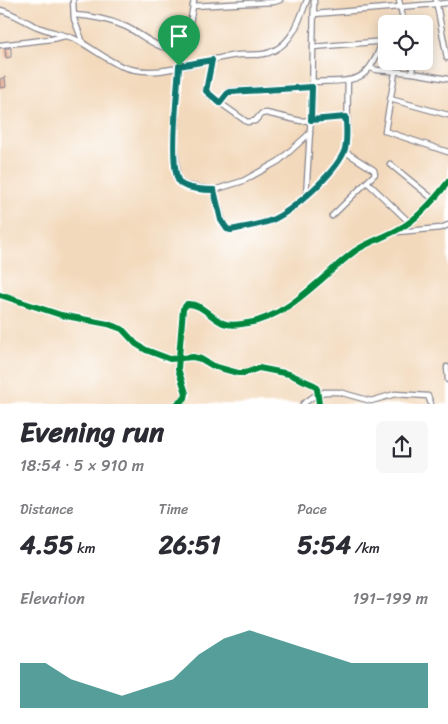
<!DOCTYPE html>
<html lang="en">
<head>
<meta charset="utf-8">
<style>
	:root { --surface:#fff; --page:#f7f7f7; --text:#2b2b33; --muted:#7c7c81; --accent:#0f766e }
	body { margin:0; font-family:Sriracha,sans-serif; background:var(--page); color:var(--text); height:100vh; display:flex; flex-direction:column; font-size:19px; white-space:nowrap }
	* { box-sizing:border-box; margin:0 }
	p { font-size:16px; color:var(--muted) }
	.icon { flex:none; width:28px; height:28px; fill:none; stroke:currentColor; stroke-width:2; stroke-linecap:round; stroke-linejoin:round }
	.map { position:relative; height:404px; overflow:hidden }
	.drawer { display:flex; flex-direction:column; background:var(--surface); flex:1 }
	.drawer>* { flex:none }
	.buttons { position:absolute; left:378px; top:15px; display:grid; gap:10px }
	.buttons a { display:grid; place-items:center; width:55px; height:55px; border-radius:8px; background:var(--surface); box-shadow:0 2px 12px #0003; font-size:25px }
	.pin { position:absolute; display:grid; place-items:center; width:42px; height:42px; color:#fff; margin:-51px -21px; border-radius:50% 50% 50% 0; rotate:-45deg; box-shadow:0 0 5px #0007 }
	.pin .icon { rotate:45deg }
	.round { display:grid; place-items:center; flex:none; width:52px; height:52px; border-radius:8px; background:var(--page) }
	.overview { display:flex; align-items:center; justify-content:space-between; height:85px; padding:0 20px }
	h1 { font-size:28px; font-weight:700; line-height:38px }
	.metrics { display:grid; grid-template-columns:repeat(3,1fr); gap:8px; height:85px; padding:5px 20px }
	.metrics div { display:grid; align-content:center }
	.metrics b { font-size:25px; font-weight:700 }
	.metrics small { font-size:14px; font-weight:400 }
	.metrics p { font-size:14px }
	.chart { height:140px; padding:10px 20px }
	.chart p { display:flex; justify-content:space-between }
	.chart svg { width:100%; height:90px; margin-top:5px; fill:var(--accent); opacity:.7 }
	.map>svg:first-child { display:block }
</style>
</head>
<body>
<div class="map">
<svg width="448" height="404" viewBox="0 0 448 404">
	<defs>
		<pattern id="building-back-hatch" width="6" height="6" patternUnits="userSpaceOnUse" patternTransform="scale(1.25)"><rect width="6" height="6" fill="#eca88e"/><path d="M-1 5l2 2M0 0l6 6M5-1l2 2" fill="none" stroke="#be8977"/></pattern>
	</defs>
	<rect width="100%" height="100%" fill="#fff"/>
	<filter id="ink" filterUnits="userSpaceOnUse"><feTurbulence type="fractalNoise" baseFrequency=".02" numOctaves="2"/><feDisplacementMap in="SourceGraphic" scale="10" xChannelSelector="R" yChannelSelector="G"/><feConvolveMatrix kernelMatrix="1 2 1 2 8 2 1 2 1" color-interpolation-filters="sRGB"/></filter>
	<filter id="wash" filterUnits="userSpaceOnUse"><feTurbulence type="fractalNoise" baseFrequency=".0096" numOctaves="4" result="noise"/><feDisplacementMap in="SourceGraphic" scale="20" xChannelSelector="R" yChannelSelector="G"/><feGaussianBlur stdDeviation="1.12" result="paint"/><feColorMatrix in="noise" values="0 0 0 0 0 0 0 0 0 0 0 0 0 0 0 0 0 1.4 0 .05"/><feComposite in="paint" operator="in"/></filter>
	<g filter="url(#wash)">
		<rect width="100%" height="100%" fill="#f3d9bb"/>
		<g id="blocks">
			<g fill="url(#building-back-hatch)">
				<polygon points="5,48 11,48 11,57 6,58"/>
				<polygon points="5,77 6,87 0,88 0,79"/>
			</g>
		</g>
	</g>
	<g filter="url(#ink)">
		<use href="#blocks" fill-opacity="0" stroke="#87848c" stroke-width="1"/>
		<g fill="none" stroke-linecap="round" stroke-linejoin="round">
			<defs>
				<g id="street">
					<polyline points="73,0 74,19 83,43"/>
					<polyline points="399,0 404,24"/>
					<polyline points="436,0 447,58"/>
					<polyline points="193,6 274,2 280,0"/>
					<path d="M0,10C14,13 25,22 38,27C50,32 63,34 75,39C91,47 105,59 121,66C159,81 200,59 238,55C251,54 263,57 275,50C294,40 300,18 307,0"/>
					<polyline points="314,14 448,3"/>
					<path d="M74,15C91,16 107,19 124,26C144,34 161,56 184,46L187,41L194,0"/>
					<polyline points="0,45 52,39 65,36"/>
					<polyline points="313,47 386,41"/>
					<polyline points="212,60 206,91 209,95 247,122 255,121 261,114 266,113 301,121 346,117"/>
					<polyline points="411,61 413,73"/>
					<polyline points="179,67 174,137 178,180 184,185 214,190 243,181 279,161 310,133"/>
					<polyline points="370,68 377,70 413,73 448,79"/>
					<polyline points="395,73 385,131 448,152"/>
					<path d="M312,82C354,80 367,86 382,42"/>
					<polyline points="390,99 448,115"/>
					<polyline points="220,103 230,91 312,87"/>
					<polyline points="390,164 433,199"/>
					<polyline points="367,182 409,222"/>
					<path d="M214,190L224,226L227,229L231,230C244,227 259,225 272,220C292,212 340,170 345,149C349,131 347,100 348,80"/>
					<polyline points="306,197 312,98 314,0"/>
					<polyline points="332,216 375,174 374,170 344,151"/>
					<polyline points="398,232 441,228 448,225"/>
					<polyline points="0,295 61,315 108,324 122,329 136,344 146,350 170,359 193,357 201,359 213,366 238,373 245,373 259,368 289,374 314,385 317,389 319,404"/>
					<polyline points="447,367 448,380"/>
					<path d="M177,404L185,398L186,393L178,369L183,309L187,304C201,303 211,318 223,323C228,325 236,325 242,324C288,319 320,277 355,251C368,242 385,237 399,229C418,219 435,199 448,182"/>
					<polyline points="303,404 317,394 325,392 339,392 371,401 395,394 428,396 431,404"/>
				</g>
			</defs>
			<use href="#street" stroke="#87848c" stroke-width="7"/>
			<use href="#street" stroke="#fff" stroke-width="4.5"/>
			<defs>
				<g id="cycleway">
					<polyline points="0,295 61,315 108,324 122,329 136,344 146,350 170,359 193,357 201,359 213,366 238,373 245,373 259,368 289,374 314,385 317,389 319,404"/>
					<path d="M177,404L185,398L186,393L178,369L183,309L187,304C201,303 211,318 223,323C228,325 236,325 242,324C288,319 320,277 355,251C368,242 385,237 399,229C418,219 435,199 448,182"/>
				</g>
			</defs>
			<use href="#cycleway" stroke="#fff" stroke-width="9"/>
			<use href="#cycleway" stroke="#00873e" stroke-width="6"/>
		</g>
	</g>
	<g fill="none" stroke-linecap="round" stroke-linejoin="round" filter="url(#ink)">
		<defs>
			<path id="route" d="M212,60L206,91L220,103L227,94L230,92L312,87L311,120L346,117C346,128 348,142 344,152C334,174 294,210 272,220C260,225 244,227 231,230L227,229L221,220L214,190C206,190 186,189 180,183C168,170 178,87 179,66Z"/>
		</defs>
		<use href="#route" stroke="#fff" stroke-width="10"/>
		<use href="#route" stroke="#0f766e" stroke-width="6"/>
	</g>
</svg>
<div class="buttons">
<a><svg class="icon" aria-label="locate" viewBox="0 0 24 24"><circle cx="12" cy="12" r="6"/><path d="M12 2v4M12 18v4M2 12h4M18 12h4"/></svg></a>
</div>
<div class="pin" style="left:179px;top:66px;background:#1e9e55"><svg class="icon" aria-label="arrive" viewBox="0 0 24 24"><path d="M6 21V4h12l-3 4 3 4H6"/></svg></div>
</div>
<section class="drawer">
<div class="overview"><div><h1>Evening run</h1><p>18:54 · 5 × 910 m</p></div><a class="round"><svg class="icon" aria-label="share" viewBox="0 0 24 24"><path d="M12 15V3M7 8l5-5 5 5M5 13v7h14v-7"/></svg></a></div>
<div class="metrics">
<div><p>Distance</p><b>4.55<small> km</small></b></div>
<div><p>Time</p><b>26:51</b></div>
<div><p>Pace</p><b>5:54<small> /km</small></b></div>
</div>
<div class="chart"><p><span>Elevation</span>191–199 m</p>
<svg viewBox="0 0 160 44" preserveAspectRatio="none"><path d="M0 44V22L10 22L20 30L30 34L40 38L50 34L60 30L70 18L80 10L90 6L100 10L110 14L120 18L130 22L140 22L150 22L160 22V44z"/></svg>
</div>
</section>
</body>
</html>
